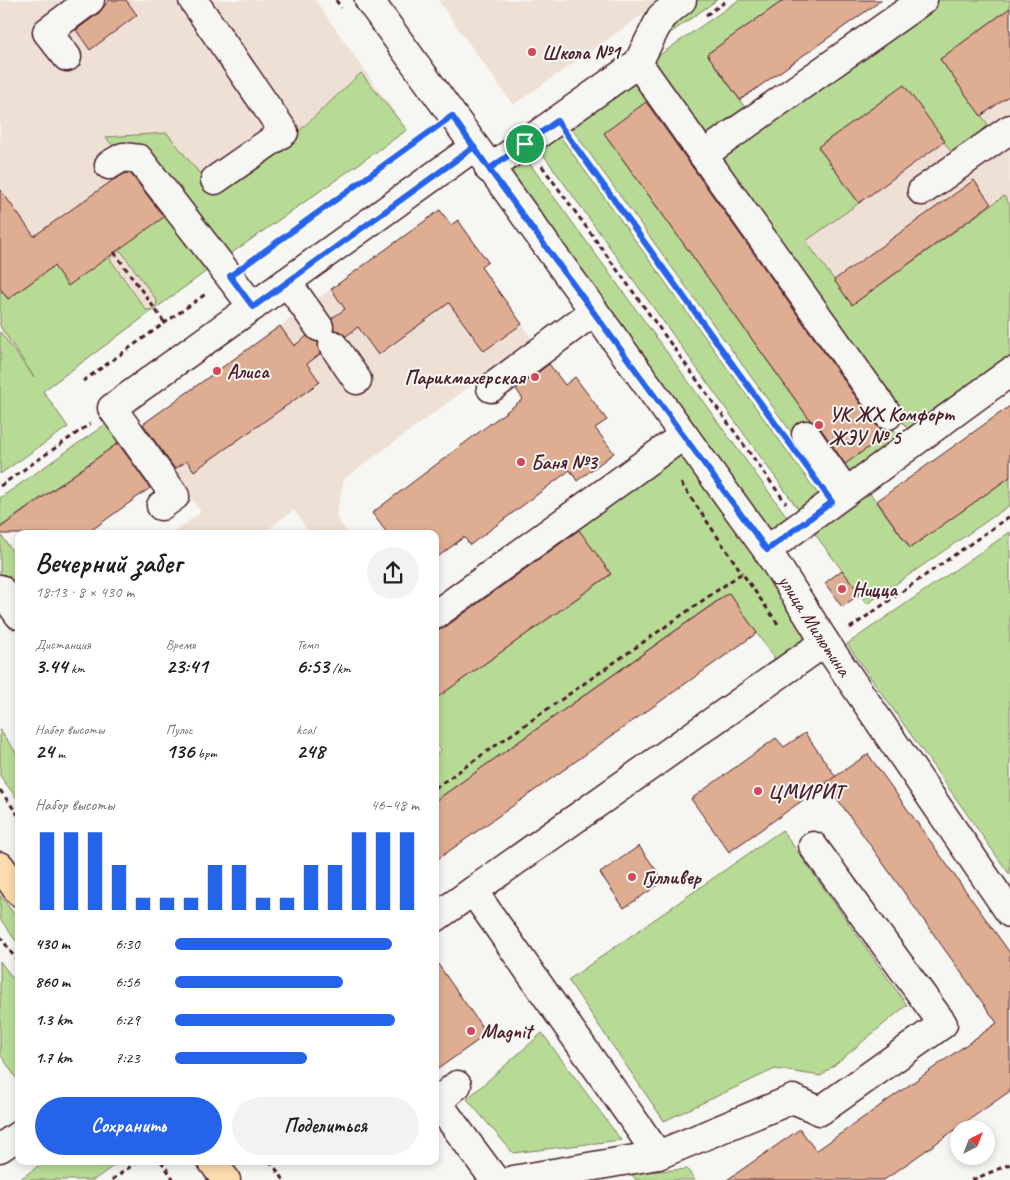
<!DOCTYPE html>
<html lang="ru">
<head>
<meta charset="utf-8">
<style>
	:root { --surface:#fff; --page:#f2f2f2; --text:#202124; --muted:#757577; --accent:#2563eb }
	body { margin:0; font-family:Caveat,sans-serif; background:var(--page); color:var(--text); height:100vh; display:flex; flex-direction:column; font-size:19px; white-space:nowrap }
	* { box-sizing:border-box; margin:0 }
	p { font-size:16px; color:var(--muted) }
	.icon { flex:none; width:28px; height:28px; fill:none; stroke:currentColor; stroke-width:2; stroke-linecap:round; stroke-linejoin:round }
	.map { position:relative; flex:1; overflow:hidden }
	.sheet { position:absolute; left:15px; top:530px; width:424px; height:635px; display:flex; flex-direction:column; background:var(--surface); border-radius:10px; box-shadow:0 2px 8px #0003 }
	.sheet>* { flex:none }
	.needle { width:32px; rotate:42deg }
	.fabs { position:absolute; left:950px; top:1120px; display:grid; gap:10px }
	.fabs a { display:grid; place-items:center; width:45px; height:45px; border-radius:50%; background:var(--surface); box-shadow:0 2px 8px #0003; font-size:25px }
	.pin { position:absolute; display:grid; place-items:center; width:42px; height:42px; color:#fff; margin:-21px; border:2px solid #fff; border-radius:50%; box-shadow:0 1px 5px #0007 }
	.round { display:grid; place-items:center; flex:none; width:52px; height:52px; border-radius:26px; background:var(--page) }
	.overview { display:flex; align-items:center; justify-content:space-between; height:85px; padding:0 20px }
	h1 { font-size:28px; font-weight:600; line-height:38px }
	.metrics { display:grid; grid-template-columns:repeat(3,1fr); gap:8px; height:85px; padding:5px 20px }
	.metrics div { display:grid; align-content:center }
	.metrics b { font-size:21px; font-weight:600 }
	.metrics small { font-size:14px; font-weight:400 }
	.metrics p { font-size:14px }
	.chart { height:140px; padding:10px 20px }
	.chart p { display:flex; justify-content:space-between }
	.chart svg { width:100%; height:90px; margin-top:5px; stroke:var(--accent); stroke-width:6 }
	.action { display:flex; gap:10px; margin-top:auto; padding:10px 20px }
	.action a { flex:1; height:58px; border-radius:30px; background:var(--accent); color:#fff; font-size:20px; font-weight:600; line-height:58px; text-align:center }
	.action a+a { background:var(--page); color:var(--text) }
	ul { padding:0 20px; list-style:none; font-size:16px }
	li { display:grid; grid-template-columns:80px 60px 1fr; align-items:center; height:38px }
	li i { height:12px; border-radius:6px; background:var(--accent) }
	.map>svg:first-child { display:block }
</style>
</head>
<body>
<div class="map">
<svg width="1010" height="1180" viewBox="0 0 1010 1180">
	<rect width="100%" height="100%" fill="#f6f6f2"/>
	<filter id="ink" filterUnits="userSpaceOnUse"><feTurbulence type="fractalNoise" baseFrequency=".02" numOctaves="2"/><feDisplacementMap in="SourceGraphic" scale="10" xChannelSelector="R" yChannelSelector="G"/><feConvolveMatrix kernelMatrix="1 2 1 2 8 2 1 2 1" color-interpolation-filters="sRGB"/></filter>
	<g filter="url(#ink)">
		<g fill="#efe0d5">
			<polygon points="0,0 315,0 407,130 219,262 43,391 0,332"/>
			<polygon points="438,0 664,0 513,105"/>
			<polygon points="940,59 981,116 1010,95 1010,205 1003,196 852,305 766,185 818,147 859,203 944,142 904,85"/>
			<polygon points="331,289 378,354 449,303 484,351 522,324 533,340 344,479 336,517 348,534 310,534 294,510 261,534 171,534 201,512 139,426 155,415 195,471 280,326"/>
		</g>
		<g fill="#b7db95" stroke="#807d60" fill-rule="evenodd">
			<polygon points="698,0 717,0 666,36 694,3"/>
			<polygon points="739,0 784,0 707,54 749,113 706,144 648,63"/>
			<polygon points="933,0 1010,0 1010,8 940,59 995,134 958,161 903,86 818,147 859,203 806,241 852,305 1004,196 1010,205 1010,363 911,434 714,155"/>
			<path d="M361,73L407,130L219,262L43,391L68,427L0,474V332L34,377L0,326V290L8,299L54,266L68,285L164,216L106,137L167,133L213,190L284,145ZM121,251L157,301L155,309L146,310L110,259L114,252Z"/>
			<polygon points="635,75 649,95 647,102 604,133 842,465 894,429 902,441 833,490 569,125"/>
			<polygon points="560,136 821,498 801,513 540,150"/>
			<polygon points="524,156 790,521 771,535 505,169"/>
			<polygon points="110,421 122,440 0,527 0,498"/>
			<polygon points="681,451 811,635 776,660 728,593 435,801 435,755 441,750 435,742 435,699 610,575 576,526"/>
			<polygon points="1010,477 1010,505 867,604 812,530 867,489 910,548"/>
			<polygon points="1010,532 1010,875 847,644"/>
			<polygon points="0,534 19,560 19,600 0,573"/>
			<polygon points="0,730 19,757 19,801 0,776"/>
			<polygon points="782,830 907,1005 821,1076 775,1069 664,1121 568,980"/>
			<polygon points="0,895 19,921 19,945 0,919"/>
			<polygon points="0,961 19,987 19,1082 0,1054"/>
			<polygon points="542,1033 621,1140 513,1153 467,1099"/>
			<polygon points="45,1161 120,1161 94,1180 19,1180"/>
			<polygon points="687,1169 695,1180 636,1180 631,1173"/>
		</g>
		<g fill="#dfad92" stroke="#4a1f2b">
			<polygon points="109,0 126,0 137,15 90,50 76,30 99,13"/>
			<polygon points="784,0 882,0 740,100 707,54"/>
			<polygon points="1010,8 1010,95 981,116 940,59"/>
			<polygon points="904,85 945,141 859,203 818,147"/>
			<polygon points="646,102 875,424 886,435 845,464 819,426 810,420 604,133"/>
			<polygon points="126,173 131,174 164,217 68,286 54,266 8,299 0,288 0,189 34,236 113,180"/>
			<polygon points="974,180 991,204 852,305 834,280"/>
			<polygon points="440,210 451,225 458,220 488,262 481,267 522,324 484,351 449,303 378,355 358,327 346,336 334,330 332,318 345,309 331,289"/>
			<polygon points="280,326 294,346 307,336 318,342 320,354 307,364 320,382 194,471 187,461 175,469 143,424"/>
			<polygon points="549,364 565,385 575,377 607,420 595,428 614,453 577,481 570,470 470,545 464,537 435,559 435,534 388,534 372,513 523,399 516,389"/>
			<polygon points="1010,406 1010,477 910,548 877,501"/>
			<polygon points="118,443 150,488 86,534 0,534 0,528"/>
			<polygon points="579,530 611,574 435,699 435,630 444,628"/>
			<polygon points="842,570 860,594 842,607 825,583"/>
			<polygon points="729,593 757,633 435,861 435,801"/>
			<polygon points="805,733 836,777 729,852 691,799 776,738 784,747"/>
			<polygon points="868,754 1010,953 1010,1091 884,1180 727,1180 800,1129 816,1151 997,1023 826,783"/>
			<polygon points="639,846 664,881 624,908 600,873"/>
			<polygon points="435,960 487,1034 435,1071"/>
		</g>
		<g fill="none" stroke-linecap="round" stroke-linejoin="round">
			<defs>
				<g id="minor">
					<polyline points="193,0 284,132 215,180"/>
					<path id="s1" d="M369,0L767,550L825,642L1010,913"/>
					<polyline points="67,57 47,32 90,0"/>
					<polyline points="638,63 661,17 682,0"/>
					<polyline points="703,155 888,415"/>
					<polyline points="109,165 123,157 139,159 253,307"/>
					<polyline points="489,169 638,63 703,155 923,0"/>
					<polyline points="922,191 1010,129"/>
					<polyline points="287,282 319,327"/>
					<polyline points="333,345 357,380"/>
					<polyline points="491,388 593,312"/>
					<polyline points="806,435 846,492"/>
					<polyline points="161,506 175,496 112,408 474,147"/>
					<polyline points="767,550 1010,372"/>
					<polyline points="0,589 19,615"/>
					<polyline points="435,615 684,435"/>
					<polyline points="473,891 658,1155 513,1180"/>
					<polyline points="435,918 825,642"/>
					<polyline points="457,1085 437,1102 495,1180"/>
					<polyline points="0,1148 19,1135"/>
					<polyline points="658,1155 793,1099 820,1111 943,1024 813,846"/>
				</g>
				<g id="major">
					<polyline points="0,866 19,892"/>
					<polyline points="212,1161 226,1180"/>
				</g>
			</defs>
			<use href="#minor" stroke="#4a1f2b" stroke-width="31"/>
			<use href="#major" stroke="#4a1f2b" stroke-width="31"/>
			<g stroke="#4a1f2b" stroke-width="3" stroke-dasharray="5 4" stroke-linecap="butt">
				<polyline points="336,0 341,8"/>
				<polyline points="706,15 728,0"/>
				<polyline points="573,143 779,428"/>
				<polyline points="542,166 786,503"/>
				<polyline points="114,252 165,323"/>
				<polyline points="252,260 430,132"/>
				<polyline points="83,381 207,293"/>
				<polyline points="681,483 742,573"/>
				<polyline points="0,486 90,424"/>
				<polyline points="850,628 1010,516"/>
				<polyline points="435,788 742,573 778,624"/>
				<polyline points="0,790 19,816"/>
				<polyline points="0,936 19,964"/>
				<polyline points="161,1161 174,1180"/>
				<polyline points="270,1161 284,1180"/>
				<polyline points="112,1180 138,1161"/>
				<polyline points="972,1180 1010,1164"/>
			</g>
			<use href="#minor" stroke="#f6f6f2" stroke-width="28"/>
			<use href="#major" stroke="#fcdcac" stroke-width="28"/>
		</g>
	</g>
	<g fill="none" stroke-linecap="round" stroke-linejoin="round" filter="url(#ink)">
		<defs>
			<polyline id="route" points="525,144 489,169 474,147 253,307 230,276 452,116 489,169 767,550 832,502 557,121 525,144"/>
		</defs>
		<use href="#route" stroke="#fff" stroke-width="10"/>
		<use href="#route" stroke="#2563eb" stroke-width="6"/>
	</g>
	<g fill="#d1495b" stroke="#f6f6f2" stroke-width="2">
		<circle cx="532" cy="52" r="5"/>
		<circle cx="217" cy="371" r="5"/>
		<circle cx="535" cy="377" r="5"/>
		<circle cx="819" cy="425" r="5"/>
		<circle cx="521" cy="462" r="5"/>
		<circle cx="842" cy="589" r="5"/>
		<circle cx="758" cy="791" r="5"/>
		<circle cx="632" cy="877" r="5"/>
		<circle cx="471" cy="1031" r="5"/>
	</g>
	<g text-anchor="middle" stroke-width="4" stroke-linejoin="round" paint-order="stroke">
		<g font-size="20" font-weight="bold" fill="#4a1f2b" stroke="#f6f6f2" text-anchor="start">
			<text x="542" y="59">Школа №1</text>
			<text x="227" y="378">Алиса</text>
			<text x="525" y="384" text-anchor="end">Парикмахерская</text>
			<text x="829" y="421">УК ЖХ Комфорт<tspan x="829" dy="23">ЖЭУ № 5</tspan></text>
			<text x="531" y="469">Баня №3</text>
			<text x="852" y="596">Ницца</text>
			<text x="768" y="798">ЦМИРИТ</text>
			<text x="642" y="884">Гулливер</text>
			<text x="481" y="1038">Magnit</text>
		</g>
		<g font-size="20" fill="#4a1f2b" stroke="#f6f6f2">
			<text dy="7" stroke="none"><textPath href="#s1" startOffset="768">улица Милютина</textPath></text>
		</g>
	</g>
</svg>
<div class="fabs">
<a><svg class="needle" viewBox="-14 -14 28 28"><path d="M0-13l5 13h-10z" fill="#e53935"/><path d="M0 13l5-13h-10z" fill="#757577"/></svg></a>
</div>
<div class="pin" style="left:525px;top:144px;background:#1e9e55"><svg class="icon" aria-label="arrive" viewBox="0 0 24 24"><path d="M6 21V4h12l-3 4 3 4H6"/></svg></div>
<section class="sheet">
<div class="overview"><div><h1>Вечерний забег</h1><p>18:13 · 8 × 430 m</p></div><a class="round"><svg class="icon" aria-label="share" viewBox="0 0 24 24"><path d="M12 15V3M7 8l5-5 5 5M5 13v7h14v-7"/></svg></a></div>
<div class="metrics">
<div><p>Дистанция</p><b>3.44<small> km</small></b></div>
<div><p>Время</p><b>23:41</b></div>
<div><p>Темп</p><b>6:53<small> /km</small></b></div>
</div>
<div class="metrics">
<div><p>Набор высоты</p><b>24<small> m</small></b></div>
<div><p>Пульс</p><b>136<small> bpm</small></b></div>
<div><p>kcal</p><b>248</b></div>
</div>
<div class="chart"><p><span>Набор высоты</span>46–48 m</p>
<svg viewBox="0 0 160 44" preserveAspectRatio="none"><path d="M5 44V6M15 44V6M25 44V6M35 44V22M45 44V38M55 44V38M65 44V38M75 44V22M85 44V22M95 44V38M105 44V38M115 44V22M125 44V22M135 44V6M145 44V6M155 44V6"/></svg>
</div>
<ul>
<li><b>430 m</b>6:30<i style="width:89%"></i></li>
<li><b>860 m</b>6:56<i style="width:69%"></i></li>
<li><b>1.3 km</b>6:29<i style="width:90%"></i></li>
<li><b>1.7 km</b>7:23<i style="width:54%"></i></li>
</ul>
<div class="action"><a>Сохранить</a><a>Поделиться</a></div>
</section>
</div>
</body>
</html>
